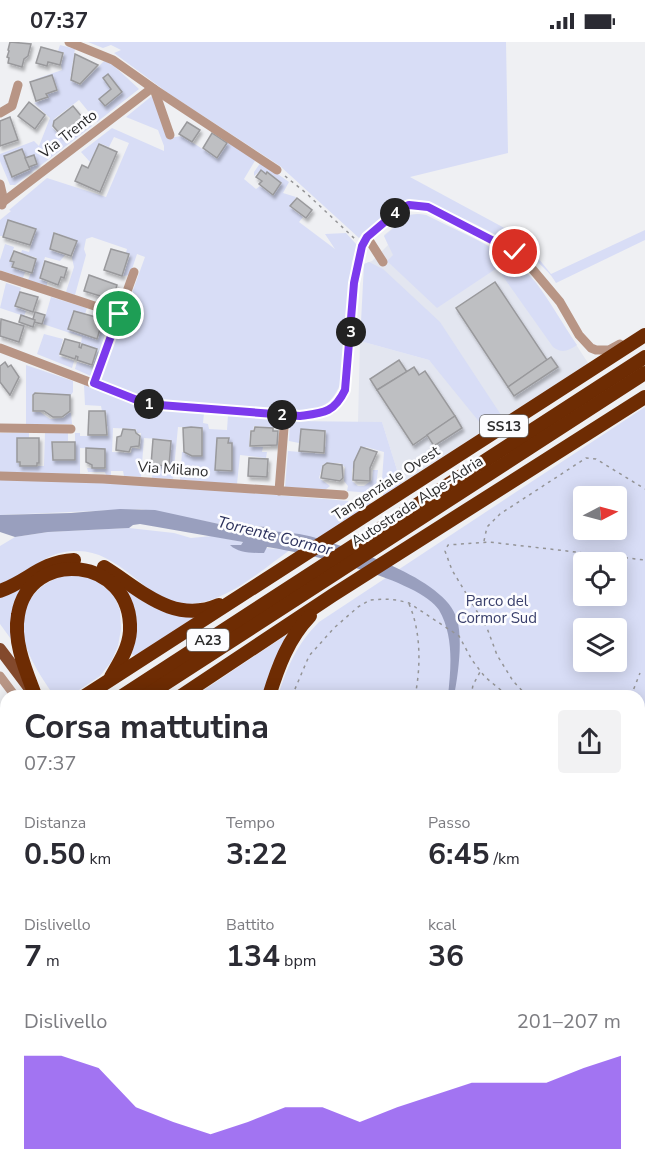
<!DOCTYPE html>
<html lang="it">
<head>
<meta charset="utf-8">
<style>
	:root { --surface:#fff; --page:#f2f2f3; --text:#2b2b33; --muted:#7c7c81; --accent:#7c3aed }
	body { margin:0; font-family:"Nunito Sans",sans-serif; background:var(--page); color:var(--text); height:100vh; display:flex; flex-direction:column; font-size:22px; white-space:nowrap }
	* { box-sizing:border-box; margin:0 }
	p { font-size:20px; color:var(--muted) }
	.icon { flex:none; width:33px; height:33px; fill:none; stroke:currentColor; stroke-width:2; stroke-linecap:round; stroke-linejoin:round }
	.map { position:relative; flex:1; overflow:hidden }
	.panel { position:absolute; left:0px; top:648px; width:645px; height:486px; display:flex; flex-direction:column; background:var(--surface); border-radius:18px 18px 0 0; box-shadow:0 3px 15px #0003 }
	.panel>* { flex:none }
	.needle { width:39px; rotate:84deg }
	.fabs { position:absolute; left:573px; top:444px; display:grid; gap:12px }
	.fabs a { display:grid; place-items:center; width:54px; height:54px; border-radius:6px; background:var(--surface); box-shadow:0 3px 15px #0003; font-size:30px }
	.pin { position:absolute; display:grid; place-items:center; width:51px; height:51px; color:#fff; margin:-26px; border:3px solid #fff; border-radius:50%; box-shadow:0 2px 6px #0007 }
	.km { position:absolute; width:30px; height:30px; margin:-15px; border-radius:50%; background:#222; color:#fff; font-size:16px; line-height:30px; text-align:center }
	.round { display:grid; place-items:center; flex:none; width:63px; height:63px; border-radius:6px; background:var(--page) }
	.headline { display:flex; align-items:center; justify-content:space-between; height:102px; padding:0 24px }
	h1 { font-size:33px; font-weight:700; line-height:45px }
	.figures { display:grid; grid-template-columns:repeat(3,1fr); gap:9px; height:102px; padding:6px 24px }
	.figures div { display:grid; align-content:center }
	.figures b { font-size:30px; font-weight:700 }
	.figures small { font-size:16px; font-weight:400 }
	.figures p { font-size:16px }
	.chart { height:168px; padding:12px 24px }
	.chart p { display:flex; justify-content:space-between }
	.chart svg { width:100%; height:108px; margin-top:6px; fill:var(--accent); opacity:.7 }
	.status { display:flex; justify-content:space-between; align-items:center; height:42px; padding:0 30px; background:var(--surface); direction:ltr }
	.status svg { height:16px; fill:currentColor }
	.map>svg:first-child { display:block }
</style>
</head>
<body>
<div class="status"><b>07:37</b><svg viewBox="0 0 49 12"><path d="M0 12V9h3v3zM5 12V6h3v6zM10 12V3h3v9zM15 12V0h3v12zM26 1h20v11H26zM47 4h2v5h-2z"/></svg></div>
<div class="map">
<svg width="645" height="1134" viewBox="0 0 645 1134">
	<defs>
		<filter id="shadow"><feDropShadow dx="2" dy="3.5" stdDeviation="1.5" flood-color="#0004"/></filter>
	</defs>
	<rect width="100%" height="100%" fill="#eff0f3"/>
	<g fill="#e3e6f0">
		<polygon points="418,172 426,173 502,213 518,224 535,239 588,321 586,327 485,387 402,444 382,380 358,380 360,299 429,318 436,326 431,290 364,222 372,219 388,203 384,193 409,173"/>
		<polygon points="229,1128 375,1128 379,1134 235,1134"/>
		<polygon points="434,1128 549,1128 553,1134 432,1134"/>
	</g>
	<g fill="#d8ddf6" fill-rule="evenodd">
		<path d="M88,0H506L508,111L410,135L521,195L551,232L645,188V198L556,241C539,209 459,174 425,159L409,158L390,169L359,196L280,124L168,51L114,11L121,8L111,3L103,6Z"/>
		<polygon points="60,3 75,7 70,38 80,43 104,19 112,22 139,47 97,80 79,58 54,77 52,85 61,95 67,95 88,79 92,84 15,143 10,143 0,119 0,112 34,99 39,104 50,76 34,61 48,56 48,52 58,49 52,33 30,39 62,28 61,23 64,11 58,9"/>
		<path d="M153,53L168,93L175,95L182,94L217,116L228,99L256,117L244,137L256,147L260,144L273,153L282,141L267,130L265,131L261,128L254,134V130L261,120L289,140L283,151L296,155L290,165L303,175L299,180L335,207L325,192L346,191L357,203L352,220L344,332C334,362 324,369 292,368L149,357L100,339L145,215L137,212L130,233L123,234L130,213L126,211L127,207L92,195L86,197L84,207L86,213L75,253L66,250L74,225L72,216L77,199L54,190L50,208L65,213L60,219L45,215L39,237L47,240V244L28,238L37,216L21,211L22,208L29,210L36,187L8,178L3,194H0V178L11,169L9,168L47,136L106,155L129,101L114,95L109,105L99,101L90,120L81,110L112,86L164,109V104L158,88L126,75Z"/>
		<path d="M418,172L426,173C461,191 512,210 536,241C551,260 563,283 577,303C568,309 562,312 553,305L497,226L437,266L387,219L393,213L384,194L409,173Z"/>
		<polygon points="5,202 14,205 10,219 13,221 11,225 25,230 23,236 0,228 0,218"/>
		<polygon points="369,220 383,227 440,280 503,376 485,387 429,318 360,299 364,222"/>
		<polygon points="6,241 21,246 15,265 26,269 24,274 0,266"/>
		<polygon points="51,255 87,266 85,272 73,269 68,288 98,297 106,272 114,275 93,335 75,327 77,320 92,324 98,307 81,301 82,295 43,282"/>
		<polygon points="44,292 63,297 59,314 74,319 72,326 37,312"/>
		<polygon points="26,323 73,339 73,350 71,353 36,350 32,353 32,370 40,370 50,377 63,376 68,371 71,371 72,382 26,382"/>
		<path d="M84,343L145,366L204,371L203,381L208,382L209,387L227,388L228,373L279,378V386L254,384L253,388H250L249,405H263L262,410H267L266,416L240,413L237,442L180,438L182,410H187V413L202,414L203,386L178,385L173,437L152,436L154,424H169L171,398L144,396L141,435L124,434L123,429H111V433H106L105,430H88L87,426L106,427L105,407L80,406V432L0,430V391H29V396H17V421H19L20,424H44L45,391H68V399H52V418H75V391H80V394H108L106,369H102L101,364L85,363ZM113,386L136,387L137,391H141L140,407L132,406L131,411L112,410Z"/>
		<path d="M645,365V1134H553L549,1128H639V654H278C287,625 297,602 319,580ZM584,454H616V488H584ZM584,520H616V554H584ZM584,586H616V620H584Z"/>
		<polygon points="290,379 382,380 402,444 383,457 383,452 381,451 384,410 366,405 360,408 352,428 352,439 358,444 364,444 372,438 373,428 378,428 376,444 371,451 347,449 348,444 344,439 345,425 340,421 323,422 319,436 330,444 325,448 285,445 288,409 325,412 326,389 301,387 299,401 289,399"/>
		<polygon points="0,437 117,440 373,461 317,497 268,489 267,485 219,482 141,467 0,473"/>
		<path d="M129,486L174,491L191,496L212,494L243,500L241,503H231L290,508C257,531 216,571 172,560C157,556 143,542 130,532C114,520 98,509 78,509C40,508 31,535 0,543V504L15,495L48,490Z"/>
		<path d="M69,533L94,536L114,553L120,568L121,587L118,604L111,620L100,634L70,654H54C43,637 28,617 24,596C18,563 37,539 69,533Z"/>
		<polygon points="29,541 16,604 0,582 0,555 14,550"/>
		<path d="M124,546L196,574L135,614L130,611C139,587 138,567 124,546Z"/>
		<polygon points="286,593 273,623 263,654 195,654"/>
		<polygon points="6,778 6,847 0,845 0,783"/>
		<polygon points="0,928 6,930 6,1055 0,1060"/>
	</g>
	<path fill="#999fbe" d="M120,467L155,468L219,482L267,485L268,489C282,490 296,491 309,494C347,505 446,536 457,577C463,598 458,633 454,654H448C451,625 454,594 439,568C421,538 303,510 267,505L264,511C252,511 238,511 230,503H241L243,500L140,482L133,483L129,486L48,490L15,495L0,490V473L71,471Z"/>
	<g fill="#bebfc2" stroke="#99999c" stroke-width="1.5" filter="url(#shadow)">
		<polygon points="10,0 31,2 28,14 24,17 22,25 8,21 9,16 7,15 9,9 8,8"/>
		<polygon points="41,5 63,11 60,23 48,20 47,24 36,21"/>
		<polygon points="75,12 98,23 80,42 71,38"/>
		<polygon points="108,32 122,50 105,64 99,57 111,47 103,36"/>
		<polygon points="52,33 57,48 46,52 48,55 36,59 30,40"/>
		<polygon points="29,60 45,73 35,87 18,74"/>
		<polygon points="73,64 82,75 82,80 66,94 61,93 53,84 54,79"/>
		<polygon points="10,75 18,98 0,104 0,79"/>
		<polygon points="187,80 200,88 192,100 179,92"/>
		<polygon points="212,91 227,101 217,116 203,106"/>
		<polygon points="99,102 117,110 100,150 75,139 82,123 88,126"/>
		<polygon points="22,107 30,127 12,135 4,114"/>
		<polygon points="34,113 37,122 29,125 25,116"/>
		<polygon points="261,128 266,132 267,130 281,141 273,153 259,142 262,139 256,135"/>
		<polygon points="297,156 312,168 306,176 290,164"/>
		<polygon points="8,178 36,187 30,203 3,195"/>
		<polygon points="54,191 77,199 71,214 50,207"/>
		<polygon points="111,207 129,212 122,234 104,228"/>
		<polygon points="14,209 36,217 32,231 12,225 14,220 10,219"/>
		<polygon points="45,219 67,226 64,236 61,235 58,243 40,236"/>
		<polygon points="89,233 117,243 113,258 84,249"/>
		<polygon points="495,240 547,318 508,345 456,266"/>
		<polygon points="20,250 38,255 33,270 15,264"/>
		<polygon points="74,269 103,277 97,297 68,287"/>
		<polygon points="35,270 45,273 42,282 34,280 33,277"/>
		<polygon points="21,273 35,278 33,285 19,280"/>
		<polygon points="1,277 24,284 19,300 0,294"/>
		<polygon points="65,297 80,301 79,305 81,306 82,302 97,307 92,323 77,318 78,315 76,314 75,317 60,312"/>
		<polygon points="551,315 558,325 514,354 508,345"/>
		<polygon points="399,318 407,330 377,348 370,337"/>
		<polygon points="5,320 8,325 11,323 19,335 10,353 0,340 0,324"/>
		<polygon points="414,325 419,333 425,329 455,374 413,403 377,348"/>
		<polygon points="35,351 70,353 70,369 62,375 53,375 44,369 33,369 33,353"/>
		<polygon points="89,369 105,369 107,393 88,393"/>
		<polygon points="455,374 462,386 434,404 427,393"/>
		<polygon points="191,385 202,386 202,414 192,414 184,410 183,386"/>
		<polygon points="255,385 273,386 273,389 278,389 277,403 250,404 251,389 254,389"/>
		<polygon points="123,387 135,388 136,391 140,394 139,404 131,405 129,410 116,408 117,395 121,394"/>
		<polygon points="301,387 325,389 324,411 299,409"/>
		<polygon points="17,396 39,396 39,421 37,421 37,424 20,424 20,420 17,420"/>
		<polygon points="217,396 229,396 228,401 232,401 232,429 215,428"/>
		<polygon points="153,397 171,399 169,424 151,423"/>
		<polygon points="52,400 75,400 75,418 53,418"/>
		<polygon points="361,405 377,410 370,426 370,439 353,438 354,420"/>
		<polygon points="86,406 105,407 105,426 92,426 92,423 86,420"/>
		<polygon points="249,416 268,417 267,435 248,434"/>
		<polygon points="327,421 342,423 343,436 340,439 321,436 323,424"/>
		<polygon points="0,867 6,873 6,889 0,882"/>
		<polygon points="6,1065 6,1091 0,1096 0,1073"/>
		<polygon points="27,1128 55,1128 48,1134 32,1134"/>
		<polygon points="109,1128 127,1128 128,1130 126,1131 127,1134 112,1134"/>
		<polygon points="178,1128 182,1132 186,1128 190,1128 196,1134 171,1134"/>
	</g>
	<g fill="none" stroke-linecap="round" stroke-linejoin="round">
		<g stroke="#949496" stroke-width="1.5" stroke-dasharray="3 4.5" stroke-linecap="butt">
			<polyline points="285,134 306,151 355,197"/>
			<polyline points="484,499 487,485 500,472 586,416 596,417 645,447"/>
			<path d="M409,562C421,589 421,625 415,654"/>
			<polyline points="292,654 309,614 334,586 358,565 370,558 384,557 397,558 409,561 459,594 472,618 485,635 508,654"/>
			<polyline points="471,654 473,643 480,630"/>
			<polyline points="527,654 513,639 497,613 487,586 452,528 445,509 448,503 489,500 645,518"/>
			<polyline points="631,654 640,631"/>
			<polyline points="639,748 645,755"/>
			<polyline points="639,876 645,869"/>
			<polyline points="639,955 645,961"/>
		</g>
		<g stroke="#b89585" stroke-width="9">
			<polyline points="69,0 113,18 154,47 277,128"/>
			<polyline points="154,47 170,93"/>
			<polyline points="0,71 12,64 18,43"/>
			<polyline points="0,142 3,155 2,163"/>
			<polyline points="3,160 152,46"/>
			<polyline points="367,195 383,220"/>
			<polyline points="0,233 119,272"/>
			<polyline points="0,306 147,362 300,374 330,368 339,359 345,348 354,241 362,204 367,195 400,167 409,163 428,165 523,216 560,260 579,293 591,306 596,308 609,308 620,302"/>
			<polyline points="94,341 134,230"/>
			<polyline points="0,386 71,387"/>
			<polyline points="0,434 103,437 344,453"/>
			<polyline points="279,449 285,373"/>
			<polyline points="0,634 15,654"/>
			<polyline points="0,894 6,900"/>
			<polyline points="0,916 6,919"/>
			<polyline points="214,1128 219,1134"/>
			<polyline points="462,1128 467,1134"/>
			<polyline points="0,1131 6,1125"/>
			<polyline points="306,1134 314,1128"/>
		</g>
		<g stroke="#83492c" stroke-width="12">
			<polyline points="0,607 30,647"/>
			<polyline points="427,1128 427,1134"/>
			<polyline points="395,1134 396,1128"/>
		</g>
		<g stroke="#6e2c03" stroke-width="14">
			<path d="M104,525C140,547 173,583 219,563"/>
			<path d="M0,549C29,539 40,520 74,518"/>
			<path d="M35,653C26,629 13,600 18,573C29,505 133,514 130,589C129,606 119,621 111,635"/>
			<polyline points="85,654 645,293"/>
			<polyline points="122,654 645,315"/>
			<polyline points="146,654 645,331"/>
			<polyline points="181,654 333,553 645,355"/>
			<path d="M269,654C278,625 288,597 310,574"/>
			<polyline points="0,710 6,706"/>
			<polyline points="0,734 6,730"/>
			<polyline points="0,751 6,746"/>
			<polyline points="0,776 6,772"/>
			<polyline points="0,851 6,853"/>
		</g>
	</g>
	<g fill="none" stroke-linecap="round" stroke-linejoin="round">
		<defs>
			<path id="route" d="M119,272L94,341L147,362L300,374C323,371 334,371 345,348L354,241L362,204L367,195L400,167L409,163L428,165L515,210"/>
		</defs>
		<use href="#route" stroke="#fff" stroke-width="12"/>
		<use href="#route" stroke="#7c3aed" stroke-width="8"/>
	</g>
	<g text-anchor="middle" stroke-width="5" stroke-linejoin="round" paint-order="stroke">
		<g fill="#fdfdff" stroke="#6b6b6c" stroke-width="1.5">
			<rect x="480" y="373" width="48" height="22" rx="4.5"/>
			<rect x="187" y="587" width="42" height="22" rx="4.5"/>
		</g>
		<g font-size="14" font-weight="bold" fill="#2c2c2d">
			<text x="504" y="389">SS13</text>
			<text x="208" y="603">A23</text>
		</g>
		<g font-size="15" fill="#2c2c2d" stroke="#fdfdff">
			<text transform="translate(68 92) rotate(-38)" y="5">Via Trento</text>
			<text transform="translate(173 427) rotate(4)" y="5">Via Milano</text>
			<text transform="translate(386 441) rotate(-33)" y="5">Tangenziale Ovest</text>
			<text transform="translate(417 459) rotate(-33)" y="5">Autostrada Alpe-Adria</text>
		</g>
		<g font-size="15" fill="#3a406c" stroke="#fdfdff">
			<text x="497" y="564">Parco del<tspan x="497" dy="17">Cormor Sud</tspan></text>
		</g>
		<g font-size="16" font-style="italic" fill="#2c315c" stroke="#fdfdff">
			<text transform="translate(275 493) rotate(14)" y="6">Torrente Cormor</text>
		</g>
	</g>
</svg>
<div class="fabs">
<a><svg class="needle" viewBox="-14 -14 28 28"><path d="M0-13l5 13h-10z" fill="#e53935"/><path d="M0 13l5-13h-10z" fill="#7c7c81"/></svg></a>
<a><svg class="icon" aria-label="locate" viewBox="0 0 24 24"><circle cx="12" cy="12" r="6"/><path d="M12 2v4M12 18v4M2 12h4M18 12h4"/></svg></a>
<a><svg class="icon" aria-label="layers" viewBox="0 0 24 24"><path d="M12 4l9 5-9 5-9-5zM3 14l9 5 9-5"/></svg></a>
</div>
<div class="pin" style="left:119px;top:272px;background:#1e9e55"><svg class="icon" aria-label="arrive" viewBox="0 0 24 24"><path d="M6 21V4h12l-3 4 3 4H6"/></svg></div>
<div class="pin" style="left:515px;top:210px;background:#d93025"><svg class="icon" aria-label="check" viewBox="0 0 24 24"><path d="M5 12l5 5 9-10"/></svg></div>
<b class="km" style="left:149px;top:362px">1</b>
<b class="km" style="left:282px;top:373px">2</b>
<b class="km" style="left:351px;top:290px">3</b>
<b class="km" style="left:395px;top:171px">4</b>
<section class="panel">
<div class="headline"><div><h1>Corsa mattutina</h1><p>07:37</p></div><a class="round"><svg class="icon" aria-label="share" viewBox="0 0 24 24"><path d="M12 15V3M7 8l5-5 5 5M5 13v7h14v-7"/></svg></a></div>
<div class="figures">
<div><p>Distanza</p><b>0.50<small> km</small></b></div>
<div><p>Tempo</p><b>3:22</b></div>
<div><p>Passo</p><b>6:45<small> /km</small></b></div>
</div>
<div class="figures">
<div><p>Dislivello</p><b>7<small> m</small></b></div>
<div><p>Battito</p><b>134<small> bpm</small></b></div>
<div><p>kcal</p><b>36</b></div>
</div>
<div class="chart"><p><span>Dislivello</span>201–207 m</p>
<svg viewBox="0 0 160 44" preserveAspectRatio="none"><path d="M0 44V6L10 6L20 11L30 27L40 33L50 38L60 33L70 27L80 27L90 33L100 27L110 22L120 17L130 17L140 17L150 11L160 6V44z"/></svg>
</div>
</section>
</div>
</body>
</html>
